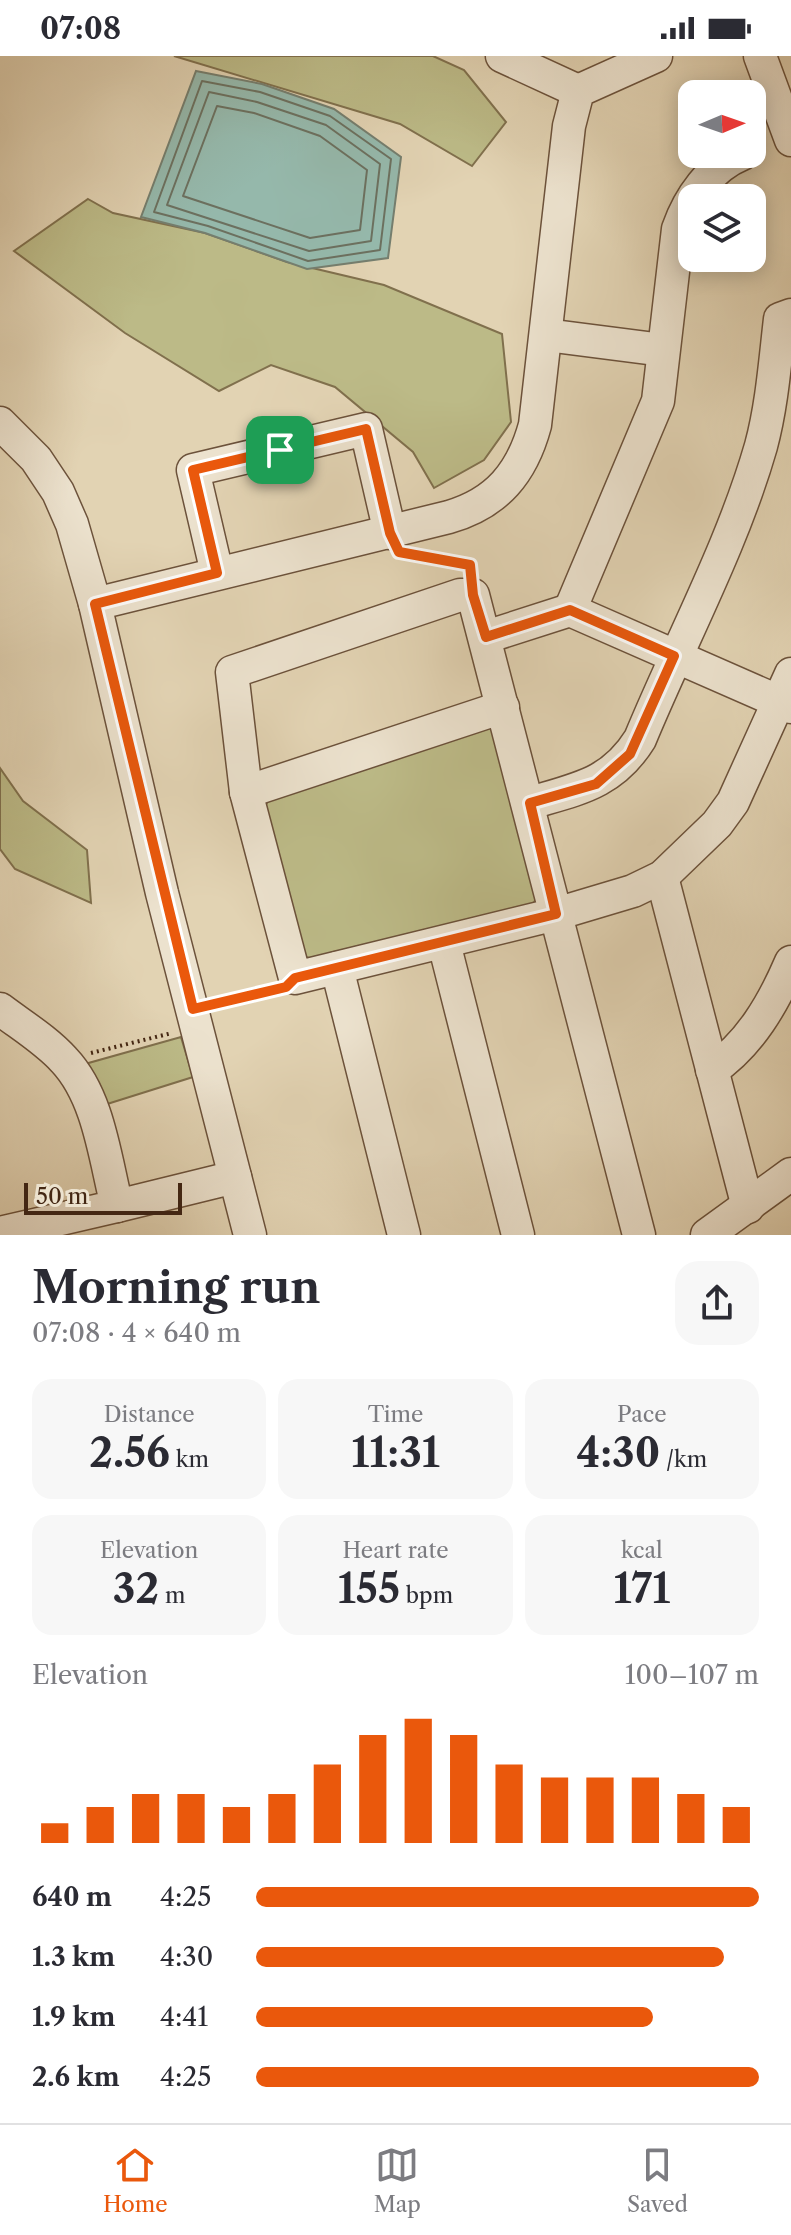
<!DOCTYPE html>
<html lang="en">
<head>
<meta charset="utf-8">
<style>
	:root { --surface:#fff; --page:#f7f7f7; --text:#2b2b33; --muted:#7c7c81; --line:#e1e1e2; --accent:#ea580c }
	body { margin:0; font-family:"Libre Caslon Text",serif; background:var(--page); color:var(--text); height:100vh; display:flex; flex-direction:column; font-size:30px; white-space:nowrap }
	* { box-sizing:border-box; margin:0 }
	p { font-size:26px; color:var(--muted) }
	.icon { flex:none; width:44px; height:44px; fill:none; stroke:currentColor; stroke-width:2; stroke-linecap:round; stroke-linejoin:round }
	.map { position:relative; height:1179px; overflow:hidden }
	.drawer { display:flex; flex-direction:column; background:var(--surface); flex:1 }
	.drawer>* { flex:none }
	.needle { width:52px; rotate:88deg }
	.tools { position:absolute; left:678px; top:24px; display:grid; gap:16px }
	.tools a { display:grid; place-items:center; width:88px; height:88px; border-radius:16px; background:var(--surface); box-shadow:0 4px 20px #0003; font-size:40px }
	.scale { position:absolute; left:24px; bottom:20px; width:158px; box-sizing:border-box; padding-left:8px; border:4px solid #442713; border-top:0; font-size:22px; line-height:28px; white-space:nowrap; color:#442713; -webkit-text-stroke:6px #ece2ce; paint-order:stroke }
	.pin { position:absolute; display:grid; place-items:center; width:68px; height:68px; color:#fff; margin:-34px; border-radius:16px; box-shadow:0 4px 12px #0006 }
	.round { display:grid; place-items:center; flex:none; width:84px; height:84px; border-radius:24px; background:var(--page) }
	.overview { display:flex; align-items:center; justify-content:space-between; height:136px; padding:0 32px }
	h1 { font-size:44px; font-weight:700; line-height:60px }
	.stats { display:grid; grid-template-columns:repeat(3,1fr); gap:12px; height:136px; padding:8px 32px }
	.stats div { display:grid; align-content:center; border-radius:20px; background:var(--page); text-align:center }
	.stats b { font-size:40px; font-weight:700 }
	.stats small { font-size:22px; font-weight:400 }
	.stats p { font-size:22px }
	.chart { height:224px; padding:16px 32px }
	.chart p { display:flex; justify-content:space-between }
	.chart svg { width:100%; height:144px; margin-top:8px; stroke:var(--accent); stroke-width:6 }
	ul { padding:0 32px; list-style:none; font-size:26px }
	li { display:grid; grid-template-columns:128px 96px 1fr; align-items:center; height:60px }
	li i { height:20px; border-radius:10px; background:var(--accent) }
	.status { display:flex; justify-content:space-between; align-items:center; height:56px; padding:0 40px; background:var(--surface); direction:ltr }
	.status svg { height:22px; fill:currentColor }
	.dock { display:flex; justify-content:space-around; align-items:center; height:112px; border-top:2px solid var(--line); background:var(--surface); font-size:22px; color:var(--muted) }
	.dock a { display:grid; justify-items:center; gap:4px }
	.dock .active { color:var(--accent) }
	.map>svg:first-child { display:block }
</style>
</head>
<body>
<div class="status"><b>07:08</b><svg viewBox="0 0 49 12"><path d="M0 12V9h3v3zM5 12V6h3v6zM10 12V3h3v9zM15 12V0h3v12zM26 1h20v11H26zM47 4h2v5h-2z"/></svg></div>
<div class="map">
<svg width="791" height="1179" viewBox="0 0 791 1179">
	<rect width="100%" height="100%" fill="#e2d3b3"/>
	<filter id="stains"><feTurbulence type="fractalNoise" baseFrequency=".0025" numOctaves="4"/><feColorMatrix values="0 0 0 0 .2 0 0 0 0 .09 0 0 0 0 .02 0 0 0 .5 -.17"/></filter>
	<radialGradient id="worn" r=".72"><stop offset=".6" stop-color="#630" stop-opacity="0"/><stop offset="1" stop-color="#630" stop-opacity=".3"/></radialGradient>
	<g fill="#bcba87" stroke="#80704d" stroke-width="2">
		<polygon points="174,0 433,0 464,14 506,66 472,110 400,68"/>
		<polygon points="88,143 113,157 205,177 287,206 384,229 502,278 511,366 484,404 434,432 413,396 335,331 271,309 219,335 125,277 14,195"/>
		<polygon points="488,670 497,675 538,839 532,850 310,902 300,900 262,756 269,743"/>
		<polygon points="0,712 23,745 87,794 91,847 15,813 0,793"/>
		<polygon points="181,981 193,1021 104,1049 85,1008"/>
	</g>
	<polygon fill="#95b8ab" stroke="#757e6e" stroke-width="2" points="196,15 262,28 334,53 401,101 388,202 307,213 205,177 141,161"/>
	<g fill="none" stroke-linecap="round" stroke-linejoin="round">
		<g stroke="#6c705f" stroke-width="2">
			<polygon points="202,25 260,36 330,60 391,103 380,194 308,205 208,170 154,156"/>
			<polygon points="209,36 257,46 326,69 380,108 371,185 309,195 167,149"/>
			<polygon points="217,50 254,57 320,80 367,114 360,174 310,182 183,140"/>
		</g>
		<defs>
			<g id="minor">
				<polyline points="502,0 578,35"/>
				<polyline points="760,0 791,84"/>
				<polyline points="546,279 663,294"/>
				<polyline points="0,367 36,403 58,436 72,468 95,548 162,837 250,1179"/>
				<polyline points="217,517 193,414 366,373 390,477"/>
				<path d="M95,548L449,461C497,447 522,417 535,369L569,70L578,35L656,0"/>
				<path d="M570,554L658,345L678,173C689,142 710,111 742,98"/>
				<polyline points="486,581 570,554 791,651"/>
				<polyline points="246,736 503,651"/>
				<path d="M530,747C577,733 612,728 640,683C680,586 732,491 761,390C772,349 775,306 780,263L791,259"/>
				<polyline points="662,821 748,1151"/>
				<polyline points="444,887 518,1179"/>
				<polyline points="337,912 404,1179"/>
				<path d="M0,953C21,969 46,984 64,1004C99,1041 105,1103 117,1150L0,1177"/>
				<path d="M712,1014C750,988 773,948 791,906"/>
				<polyline points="117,1150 235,1121"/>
				<polyline points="639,1179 473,539 460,539 232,616 246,736 295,922 556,858 633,835 662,821 717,768 733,746 791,618"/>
				<polyline points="707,1179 791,1118"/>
			</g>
		</defs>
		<use href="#minor" stroke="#6c523b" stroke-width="35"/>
		<g stroke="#442713" stroke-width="4" stroke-dasharray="2 4" stroke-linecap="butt">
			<polyline points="411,498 470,509 471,512"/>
			<polyline points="214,948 272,934"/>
			<polyline points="91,997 172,977"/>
		</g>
		<use href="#minor" stroke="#ece2ce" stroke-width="32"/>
	</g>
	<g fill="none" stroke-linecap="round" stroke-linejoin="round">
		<defs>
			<polygon id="route" points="366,373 390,477 399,496 470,509 473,539 486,581 570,554 674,600 630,698 596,728 530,747 556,858 295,922 286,931 193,953 95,548 217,517 193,414"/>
		</defs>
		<use href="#route" stroke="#fff" stroke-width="16"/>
		<use href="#route" stroke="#ea580c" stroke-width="10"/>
	</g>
	<rect width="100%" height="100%" filter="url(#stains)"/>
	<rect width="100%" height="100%" fill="url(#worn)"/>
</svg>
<div class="tools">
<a><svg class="needle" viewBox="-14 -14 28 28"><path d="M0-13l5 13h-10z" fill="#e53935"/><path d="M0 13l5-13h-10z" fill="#7c7c81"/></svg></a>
<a><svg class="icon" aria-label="layers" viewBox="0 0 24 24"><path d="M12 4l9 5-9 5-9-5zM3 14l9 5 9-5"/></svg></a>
</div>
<div class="scale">50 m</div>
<div class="pin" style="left:280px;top:394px;background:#1e9e55"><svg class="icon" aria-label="arrive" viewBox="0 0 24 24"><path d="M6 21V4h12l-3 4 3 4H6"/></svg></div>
</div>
<section class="drawer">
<div class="overview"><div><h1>Morning run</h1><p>07:08 · 4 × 640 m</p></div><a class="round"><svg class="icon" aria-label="share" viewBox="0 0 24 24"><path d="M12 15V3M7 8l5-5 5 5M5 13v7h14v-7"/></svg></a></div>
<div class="stats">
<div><p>Distance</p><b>2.56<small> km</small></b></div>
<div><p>Time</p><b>11:31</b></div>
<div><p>Pace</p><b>4:30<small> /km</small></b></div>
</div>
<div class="stats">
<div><p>Elevation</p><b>32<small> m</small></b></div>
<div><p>Heart rate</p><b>155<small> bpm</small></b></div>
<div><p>kcal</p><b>171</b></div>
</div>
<div class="chart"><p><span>Elevation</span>100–107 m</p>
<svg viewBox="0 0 160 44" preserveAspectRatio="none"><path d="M5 44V38M15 44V33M25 44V29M35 44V29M45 44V33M55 44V29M65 44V20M75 44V11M85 44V6M95 44V11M105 44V20M115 44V24M125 44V24M135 44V24M145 44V29M155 44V33"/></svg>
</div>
<ul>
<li><b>640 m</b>4:25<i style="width:100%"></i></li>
<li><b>1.3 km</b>4:30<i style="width:93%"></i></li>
<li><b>1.9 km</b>4:41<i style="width:79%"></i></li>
<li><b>2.6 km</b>4:25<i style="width:100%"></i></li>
</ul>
</section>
<nav class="dock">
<a class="active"><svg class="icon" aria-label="home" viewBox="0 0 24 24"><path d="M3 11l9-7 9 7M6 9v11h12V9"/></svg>Home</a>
<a><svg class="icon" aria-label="map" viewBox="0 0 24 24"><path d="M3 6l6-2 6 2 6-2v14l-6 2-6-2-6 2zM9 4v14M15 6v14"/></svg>Map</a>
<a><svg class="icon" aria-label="saved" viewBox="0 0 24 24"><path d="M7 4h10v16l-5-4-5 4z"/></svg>Saved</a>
</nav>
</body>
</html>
